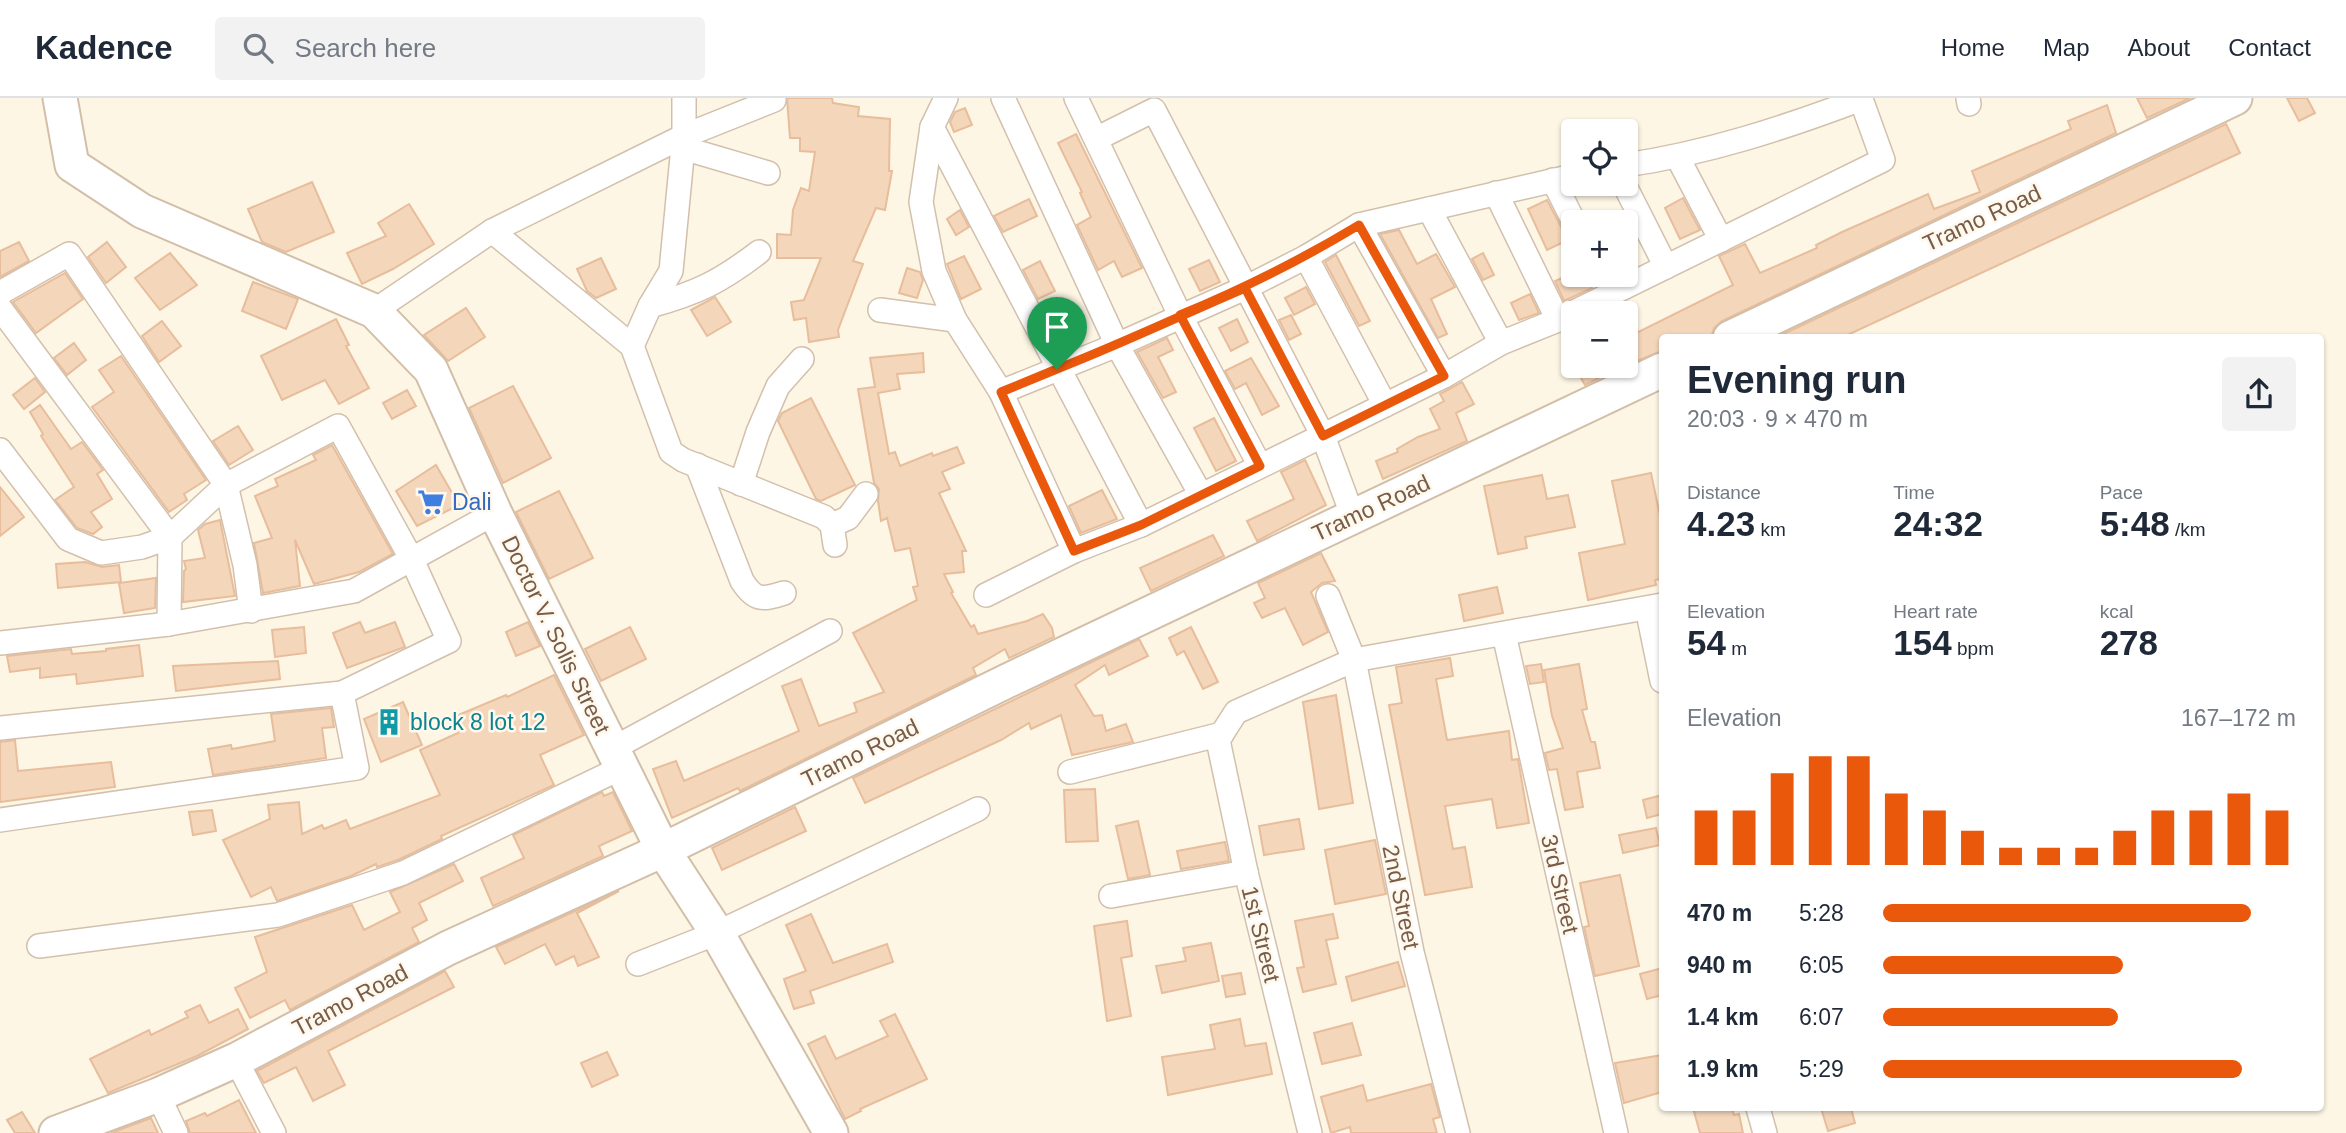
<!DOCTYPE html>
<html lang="en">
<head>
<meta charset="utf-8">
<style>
	:root { --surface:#fff; --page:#f2f2f3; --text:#1f2937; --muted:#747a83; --line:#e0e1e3; --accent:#ea580c }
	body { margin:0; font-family:Arial,sans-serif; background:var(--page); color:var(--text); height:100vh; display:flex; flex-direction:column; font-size:26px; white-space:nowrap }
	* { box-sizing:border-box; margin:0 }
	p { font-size:23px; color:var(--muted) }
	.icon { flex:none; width:38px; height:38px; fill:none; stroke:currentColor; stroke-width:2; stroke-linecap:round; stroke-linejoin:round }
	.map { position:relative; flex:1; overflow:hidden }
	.drawer { position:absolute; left:1659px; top:236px; width:665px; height:777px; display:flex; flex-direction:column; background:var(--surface); border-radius:7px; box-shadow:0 2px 5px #0004 }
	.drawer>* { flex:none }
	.controls { position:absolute; left:1561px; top:21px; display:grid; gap:14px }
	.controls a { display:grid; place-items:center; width:77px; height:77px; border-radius:7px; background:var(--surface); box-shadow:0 2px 5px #0004; font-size:35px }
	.pin { position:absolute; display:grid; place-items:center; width:60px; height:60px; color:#fff; margin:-72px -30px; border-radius:50% 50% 50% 0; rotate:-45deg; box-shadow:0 0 7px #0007 }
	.pin .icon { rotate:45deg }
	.round { display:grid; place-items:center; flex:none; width:74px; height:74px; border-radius:7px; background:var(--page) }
	.summary { display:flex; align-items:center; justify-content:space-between; height:119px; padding:0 28px }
	h1 { font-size:38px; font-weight:700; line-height:52px }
	.stats { display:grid; grid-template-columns:repeat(3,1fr); gap:10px; height:119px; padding:7px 28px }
	.stats div { display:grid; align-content:center }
	.stats b { font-size:35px; font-weight:700 }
	.stats small { font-size:19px; font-weight:400 }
	.stats p { font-size:19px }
	.chart { height:196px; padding:14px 28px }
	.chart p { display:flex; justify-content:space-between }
	.chart svg { width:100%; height:126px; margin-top:7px; stroke:var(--accent); stroke-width:6 }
	ul { padding:0 28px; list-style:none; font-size:23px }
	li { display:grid; grid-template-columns:112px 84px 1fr; align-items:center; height:52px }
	li i { height:18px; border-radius:9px; background:var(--accent) }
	header { display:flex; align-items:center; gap:42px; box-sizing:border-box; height:98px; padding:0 35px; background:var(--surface); border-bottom:2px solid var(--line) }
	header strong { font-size:33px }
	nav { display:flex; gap:38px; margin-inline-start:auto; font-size:24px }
	.search { width:490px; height:63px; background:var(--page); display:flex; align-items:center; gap:18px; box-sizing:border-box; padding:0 24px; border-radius:7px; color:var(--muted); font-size:26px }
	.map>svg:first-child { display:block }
</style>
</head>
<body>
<header>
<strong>Kadence</strong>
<div class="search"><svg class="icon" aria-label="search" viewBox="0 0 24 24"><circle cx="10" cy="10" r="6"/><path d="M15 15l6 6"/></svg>Search here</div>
<nav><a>Home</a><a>Map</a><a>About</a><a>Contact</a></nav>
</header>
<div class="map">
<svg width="2346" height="1035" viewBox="0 0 2346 1035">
	<rect width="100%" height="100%" fill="#fdf6e5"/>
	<g fill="#f4d6bb" stroke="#e8bd9b" stroke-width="2">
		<polygon points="787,0 832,0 833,5 859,9 858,18 890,21 889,73 892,73 885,112 876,110 853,163 863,166 838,232 839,239 809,244 806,220 794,222 791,204 804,202 821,160 777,160 777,136 791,137 793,112 801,90 809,93 815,54 800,53 800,40 790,40"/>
		<polygon points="2137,0 2190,0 2147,20"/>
		<polygon points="2287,0 2307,0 2315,15 2299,23"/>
		<polygon points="2107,7 2116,35 1722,223 1714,230 1711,240 1662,240 1662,253 1627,267 1626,240 1733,187 1719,158 1745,146 1760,175 1817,150 1816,147 1842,134 1928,96 1934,111 1964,100 1980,94 1972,73 2071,31 2068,23"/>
		<polygon points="965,10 972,27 954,34 950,24 955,14"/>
		<polygon points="2226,26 2240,55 1841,240 1775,240"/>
		<polygon points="1076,36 1142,170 1122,179 1114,163 1098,172 1077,127 1091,119 1080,95 1082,94 1058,45"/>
		<polygon points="312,84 334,134 286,154 262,144 248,111"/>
		<polygon points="1683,100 1700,132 1680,141 1665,110"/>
		<polygon points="1029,101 1037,118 1003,134 994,118"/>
		<polygon points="1547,102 1568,142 1547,152 1528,111"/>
		<polygon points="409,106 434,146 393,171 362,186 347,155 386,138 378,125"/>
		<polygon points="960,112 969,129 956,137 947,121"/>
		<polygon points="1399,132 1417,166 1436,156 1455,189 1431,201 1447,236 1438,240 1380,136"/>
		<polygon points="19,144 29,163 0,179 0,153"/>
		<polygon points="107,144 126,169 106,185 88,159"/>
		<polygon points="170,155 197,187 160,212 135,180"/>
		<polygon points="1483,155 1494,177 1483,182 1472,161"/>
		<polygon points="1336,157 1370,223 1359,228 1325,164"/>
		<polygon points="964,158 981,191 961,201 947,166"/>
		<polygon points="601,160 616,191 596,200 587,193 577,171"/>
		<polygon points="1209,162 1220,184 1200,193 1189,171"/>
		<polygon points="1040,163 1055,193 1038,201 1023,172"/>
		<polygon points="907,170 920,174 923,182 917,200 899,195"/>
		<polygon points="65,175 83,201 36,235 13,204"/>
		<polygon points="1569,177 1586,177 1592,190 1564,203 1555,183"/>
		<polygon points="253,184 298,201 286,231 242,213"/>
		<polygon points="1306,189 1315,206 1294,217 1285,200"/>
		<polygon points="1530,196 1539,215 1519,222 1511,205"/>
		<polygon points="715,199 731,224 707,238 691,212"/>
		<polygon points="466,210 485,239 448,263 424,237"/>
		<polygon points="1291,217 1301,236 1289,242 1279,222"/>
		<polygon points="336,221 349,247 346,248 369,290 339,306 325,282 282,302 261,258"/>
		<polygon points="1237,221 1248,244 1231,253 1219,230"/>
		<polygon points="162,223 181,248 159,264 142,238"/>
		<polygon points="1167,240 1173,252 1158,259 1176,294 1163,300 1137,254"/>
		<polygon points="74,245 86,262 67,277 54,260"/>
		<polygon points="923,255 924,274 897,276 900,291 878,295 889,356 895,354 900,368 932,355 933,358 957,349 964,365 942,374 950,391 939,395 966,453 962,453 964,474 944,476 953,494 951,495 971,529 974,527 978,536 1027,523 1043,516 1052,530 1054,539 1009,560 1005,551 973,570 976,577 740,693 738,690 672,720 653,671 676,663 684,683 799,633 782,588 801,581 819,628 857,614 854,605 884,594 853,535 917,502 913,489 918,488 910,450 895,453 887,420 881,423 878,403 879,391 874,385 858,291 875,289 870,260"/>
		<polygon points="121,258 206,382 184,396 187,402 169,414 92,309 114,294 99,272"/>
		<polygon points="1251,260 1279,308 1262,317 1246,285 1235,291 1225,273"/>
		<polygon points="1574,268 1623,268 1585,287"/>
		<polygon points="35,280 45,294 24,311 13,297"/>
		<polygon points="1462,284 1474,306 1456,315 1467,343 1383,381 1376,363 1398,354 1397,351 1418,339 1440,331 1430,311 1444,303 1440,296"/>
		<polygon points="513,288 551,360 503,385 469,310"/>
		<polygon points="407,292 416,308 392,321 383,305"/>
		<polygon points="811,300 855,387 821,403 816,401 778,323 782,315"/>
		<polygon points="40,307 71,351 82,344 103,372 97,376 112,401 91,414 102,429 93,436 77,430 55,402 74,389 41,338 43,336 30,314"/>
		<polygon points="1214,320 1236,363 1216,373 1194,330"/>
		<polygon points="238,328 253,352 229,367 213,343"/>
		<polygon points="332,347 393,456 359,474 314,486 295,442 300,488 263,495 254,445 272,440 255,398 278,388 275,381 316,362 313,357"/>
		<polygon points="1305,362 1326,407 1257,443 1247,423 1294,401 1281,374"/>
		<polygon points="436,367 459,407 417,428 396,393"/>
		<polygon points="1651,375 1662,427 1662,481 1655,482 1656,487 1588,502 1579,455 1625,446 1612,383"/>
		<polygon points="1542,377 1547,401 1568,397 1575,429 1525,439 1527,450 1498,456 1484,388"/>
		<polygon points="0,389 24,419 0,438"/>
		<polygon points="1102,392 1117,421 1081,435 1069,408"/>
		<polygon points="559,393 593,460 549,481 516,414"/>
		<polygon points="220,422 235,498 183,504 184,473 186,471 184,463 205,460 198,432 205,426"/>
		<polygon points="1213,437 1224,458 1151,493 1140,470"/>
		<polygon points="1321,455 1335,483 1322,485 1311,494 1328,534 1303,547 1285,510 1262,520 1254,505 1265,500 1258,485"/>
		<polygon points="85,464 102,469 119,467 121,484 58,490 56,466"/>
		<polygon points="156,480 155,510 124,515 119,485"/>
		<polygon points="1497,489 1503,515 1464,523 1459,497"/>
		<polygon points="360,524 365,535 395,524 405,549 347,570 333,535"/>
		<polygon points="528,524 540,548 516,558 506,534"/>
		<polygon points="304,529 306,555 275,559 272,532"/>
		<polygon points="630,529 646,561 601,583 585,551"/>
		<polygon points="1191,529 1218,584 1203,591 1184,553 1177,557 1169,540"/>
		<polygon points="1139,541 1148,558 1109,577 1105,567 1075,587 1094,618 1102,617 1106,633 1126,626 1133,644 1072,657 1061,617 1031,631 1029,625 1001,642 865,705 853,680"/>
		<polygon points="139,547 143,578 77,586 76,576 40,580 40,570 10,574 7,558 71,551 72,556 106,553 106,551"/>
		<polygon points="1450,560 1453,578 1436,581 1447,642 1509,633 1512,662 1518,661 1529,725 1497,730 1492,701 1445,708 1453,751 1465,749 1472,789 1425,797 1389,607 1402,605 1396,569"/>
		<polygon points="278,563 280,581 176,593 173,568"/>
		<polygon points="1541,566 1544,584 1530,586 1526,568"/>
		<polygon points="1579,566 1587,611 1582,612 1591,644 1595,644 1600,670 1577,674 1583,709 1565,712 1557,671 1549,672 1545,655 1563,650 1552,618 1544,572"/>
		<polygon points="554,577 584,637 540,657 554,687 441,738 442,741 398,762 377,769 376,766 351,778 277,803 271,789 251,799 223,742 270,721 268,707 299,704 302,736 322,727 324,731 346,722 350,731 440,697 420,652 458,635 451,620 506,597 507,599"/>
		<polygon points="1336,597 1353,705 1319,711 1303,604"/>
		<polygon points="403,604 422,647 381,664 364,621"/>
		<polygon points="331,610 334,629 322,630 326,660 213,677 208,651 231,647 232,651 275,643 271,616"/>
		<polygon points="15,642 18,673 111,664 115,689 0,704 0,644"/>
		<polygon points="1095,691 1098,743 1066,744 1064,692"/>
		<polygon points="602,694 604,698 613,694 632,733 599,748 603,758 493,808 481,780 524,760 513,737"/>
		<polygon points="1662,697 1662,716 1647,720 1643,702"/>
		<polygon points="795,709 806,733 722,772 712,750"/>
		<polygon points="212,712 216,733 193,737 189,714"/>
		<polygon points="1299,721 1304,751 1264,757 1259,728"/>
		<polygon points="1138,723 1150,777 1128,781 1116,728"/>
		<polygon points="1656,730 1660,747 1623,755 1619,737"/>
		<polygon points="1375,742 1386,796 1335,806 1325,752"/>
		<polygon points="1225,744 1229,763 1181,771 1177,753"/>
		<polygon points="454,766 463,783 419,805 427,822 412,830 419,844 290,912 285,902 250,920 235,890 267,874 255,839 352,807 364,832 400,814 390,794"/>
		<polygon points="1620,777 1639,868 1595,878 1584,829 1589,828 1580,785"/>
		<polygon points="619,793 577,815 599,859 578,868 574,858 556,867 545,846 505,866 496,849"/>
		<polygon points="811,816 833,865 887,846 893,864 810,893 814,905 794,911 784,881 806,873 786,827"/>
		<polygon points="1333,816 1338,840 1326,842 1336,886 1303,894 1297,870 1304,869 1295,823"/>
		<polygon points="1127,823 1132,858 1121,860 1131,918 1107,923 1094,828"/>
		<polygon points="1211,845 1219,883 1162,895 1156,868 1186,863 1183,850"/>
		<polygon points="1398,864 1405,888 1352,903 1346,879"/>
		<polygon points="1662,870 1662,897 1647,901 1640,876"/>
		<polygon points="445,873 454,889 328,953 345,987 313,1003 296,969 264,985 257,973"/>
		<polygon points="1241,875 1245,896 1226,899 1222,878"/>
		<polygon points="200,907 209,925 238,911 248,931 197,958 108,995 90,961 149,932 151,937 188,919 185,914"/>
		<polygon points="895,916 927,981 860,1011 861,1013 845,1021 808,946 825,938 836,961 888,938 880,923"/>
		<polygon points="1240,921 1245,948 1266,945 1272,976 1168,997 1162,959 1215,951 1210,927"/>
		<polygon points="1352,925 1361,957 1322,966 1314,935"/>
		<polygon points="607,954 618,977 592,989 581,965"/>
		<polygon points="1662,957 1662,994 1624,1005 1615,965"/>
		<polygon points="1431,986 1440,1019 1433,1021 1437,1035 1351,1035 1350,1029 1331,1035 1321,999 1363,987 1367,1003"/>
		<polygon points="239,1002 256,1035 190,1035 186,1023 205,1015 207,1018"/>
		<polygon points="1693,1010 1732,1010 1734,1017 1739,1016 1743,1035 1700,1035"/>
		<polygon points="1821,1010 1851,1010 1855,1025 1828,1033"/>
		<polygon points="22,1014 35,1035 15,1035 7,1022"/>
		<polygon points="151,1020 158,1035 111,1035"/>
	</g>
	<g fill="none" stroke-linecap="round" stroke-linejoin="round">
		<defs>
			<g id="street">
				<polyline points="946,0 932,29 921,104 934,173 955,222 1001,294 1074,453"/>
				<polyline points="1003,0 1117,247 1201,397"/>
				<polyline points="1076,0 1180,217 1260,368"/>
				<polyline points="1968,0 1969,6"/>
				<polyline points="932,29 1141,427"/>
				<polyline points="1096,41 1154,12 1323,338 1353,419"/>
				<polyline points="683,50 768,75"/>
				<polyline points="1678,60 1721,142"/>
				<polyline points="1553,82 1574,124"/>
				<polyline points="1624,86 1666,169"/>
				<polyline points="1496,95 1558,222"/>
				<polyline points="1429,111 1501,245"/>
				<polyline points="1359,127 1444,278"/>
				<polyline points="492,133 632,248 671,354 683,362 824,419 832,427 835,447"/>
				<polyline points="1306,159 1385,307"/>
				<polyline points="0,195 69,156 226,387 245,467 251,513"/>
				<path d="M650,208C697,195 720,184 759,154"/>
				<polyline points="0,210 170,439 169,526"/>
				<polyline points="880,212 955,222"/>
				<polyline points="374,213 492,133 684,38 774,2"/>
				<polyline points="632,248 650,208 671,173 684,38 684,0"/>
				<polyline points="1001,294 1117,247 1245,190 1306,159 1359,127 1573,78"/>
				<polyline points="0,352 68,441 101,455 142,449 170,439 226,387 338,328 412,462 449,543 342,595 0,630"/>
				<path d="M697,367L742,483C755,503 762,502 784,495"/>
				<polyline points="741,386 758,334 778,288 802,261"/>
				<polyline points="832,427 848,420 866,396"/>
				<path d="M986,497L1074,453L1141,427L1444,278L1501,245L1558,222L1883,62L1861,1C1784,30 1708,55 1626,67"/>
				<polyline points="1328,498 1354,562 1412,854 1458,1035"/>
				<polyline points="1647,510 1662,583"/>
				<polyline points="1504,536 1616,1035"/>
				<polyline points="0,545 169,526 354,493 495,415"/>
				<polyline points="612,651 830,533"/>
				<polyline points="1070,674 1222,636"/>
				<polyline points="0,722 357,670 342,595"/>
				<polyline points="1111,798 1246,774"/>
				<polyline points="39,848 278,817 403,775 621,670"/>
				<polyline points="638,866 717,835 978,711"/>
				<polyline points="236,962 274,1035"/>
				<polyline points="158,997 176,1035"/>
				<polyline points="1758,1010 1765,1035"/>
				<polyline points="1310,1035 1246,774 1218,642 1236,614 1354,562 1662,507"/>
			</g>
			<g id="secondary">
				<polyline points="60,0 72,67 142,113 374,213 431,272 495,415 663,752 717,835 831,1035"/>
				<polyline points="1730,240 2235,0"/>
				<polyline points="56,1035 158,997 236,962 448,850 663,752 1007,583 1662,272"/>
			</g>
		</defs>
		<use href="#street" stroke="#d2c0ad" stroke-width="26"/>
		<use href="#secondary" stroke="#d3bea8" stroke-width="37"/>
		<use href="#street" stroke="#fff" stroke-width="23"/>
		<use href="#secondary" stroke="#fff" stroke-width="33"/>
	</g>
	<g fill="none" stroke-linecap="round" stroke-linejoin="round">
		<defs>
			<path id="route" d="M1057,271C1121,246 1182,217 1245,190L1323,338L1444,278L1359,127C1301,162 1243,191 1180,217L1260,368L1141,427L1074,453L1001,294L1057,271"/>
		</defs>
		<use href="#route" stroke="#fff" stroke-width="14"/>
		<use href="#route" stroke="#ea580c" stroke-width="9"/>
	</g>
	<defs>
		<symbol id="supermarket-bare" viewBox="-9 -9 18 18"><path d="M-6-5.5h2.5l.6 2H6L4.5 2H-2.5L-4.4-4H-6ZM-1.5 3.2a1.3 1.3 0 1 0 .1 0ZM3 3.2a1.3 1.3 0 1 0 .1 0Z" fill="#3f7fe0" stroke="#fff9ed" stroke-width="2.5" paint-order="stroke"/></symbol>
		<symbol id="building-bare" viewBox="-9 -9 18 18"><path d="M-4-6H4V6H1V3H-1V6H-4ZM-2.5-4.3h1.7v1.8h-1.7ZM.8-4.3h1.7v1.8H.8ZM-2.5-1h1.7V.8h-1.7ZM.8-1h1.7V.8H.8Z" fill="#0f9aa8" stroke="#fff9ed" stroke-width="2.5" paint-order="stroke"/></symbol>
	</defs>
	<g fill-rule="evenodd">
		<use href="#supermarket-bare" x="412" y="385" width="38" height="38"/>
		<use href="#building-bare" x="370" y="605" width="38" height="38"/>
	</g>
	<g text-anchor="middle" stroke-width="5" stroke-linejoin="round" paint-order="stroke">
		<g font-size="23" fill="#785c49" stroke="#fff9ed">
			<text transform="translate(1982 120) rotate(-25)" y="8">Tramo Road</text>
			<text transform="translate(1371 410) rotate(-25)" y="8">Tramo Road</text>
			<text transform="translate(556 537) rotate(64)" y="8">Doctor V. Solis Street</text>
			<text transform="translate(860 655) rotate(-26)" y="8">Tramo Road</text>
			<text transform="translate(1560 786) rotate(77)" y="8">3rd Street</text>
			<text transform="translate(1401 799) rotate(78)" y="8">2nd Street</text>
			<text transform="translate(1261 836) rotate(76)" y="8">1st Street</text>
			<text transform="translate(350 902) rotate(-28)" y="8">Tramo Road</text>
		</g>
		<g font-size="23" fill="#366cbe" stroke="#fff9ed" text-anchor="start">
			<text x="452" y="412">Dali</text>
		</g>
		<g font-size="23" fill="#0d838f" stroke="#fff9ed" text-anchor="start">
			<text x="410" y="632">block 8 lot 12</text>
		</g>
	</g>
</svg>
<div class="controls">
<a><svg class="icon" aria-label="locate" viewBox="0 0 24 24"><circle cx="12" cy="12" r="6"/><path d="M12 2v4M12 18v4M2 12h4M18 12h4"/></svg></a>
<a>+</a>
<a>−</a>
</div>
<div class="pin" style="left:1057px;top:271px;background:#1e9e55"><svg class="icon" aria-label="arrive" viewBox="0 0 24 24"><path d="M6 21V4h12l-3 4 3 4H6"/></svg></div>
<section class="drawer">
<div class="summary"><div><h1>Evening run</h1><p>20:03 · 9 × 470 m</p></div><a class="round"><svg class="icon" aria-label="share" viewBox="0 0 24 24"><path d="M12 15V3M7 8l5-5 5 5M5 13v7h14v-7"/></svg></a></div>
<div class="stats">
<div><p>Distance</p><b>4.23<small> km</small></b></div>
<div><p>Time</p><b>24:32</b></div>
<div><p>Pace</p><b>5:48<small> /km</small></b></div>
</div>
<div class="stats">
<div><p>Elevation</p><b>54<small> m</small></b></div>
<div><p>Heart rate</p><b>154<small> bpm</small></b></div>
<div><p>kcal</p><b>278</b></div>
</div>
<div class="chart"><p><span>Elevation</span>167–172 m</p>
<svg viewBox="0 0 160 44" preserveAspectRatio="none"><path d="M5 44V25M15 44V25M25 44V12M35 44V6M45 44V6M55 44V19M65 44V25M75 44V32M85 44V38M95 44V38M105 44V38M115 44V32M125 44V25M135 44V25M145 44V19M155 44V25"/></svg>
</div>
<ul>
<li><b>470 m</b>5:28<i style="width:89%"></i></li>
<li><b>940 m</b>6:05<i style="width:58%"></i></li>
<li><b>1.4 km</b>6:07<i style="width:57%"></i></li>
<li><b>1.9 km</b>5:29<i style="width:87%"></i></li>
</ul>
</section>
</div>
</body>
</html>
